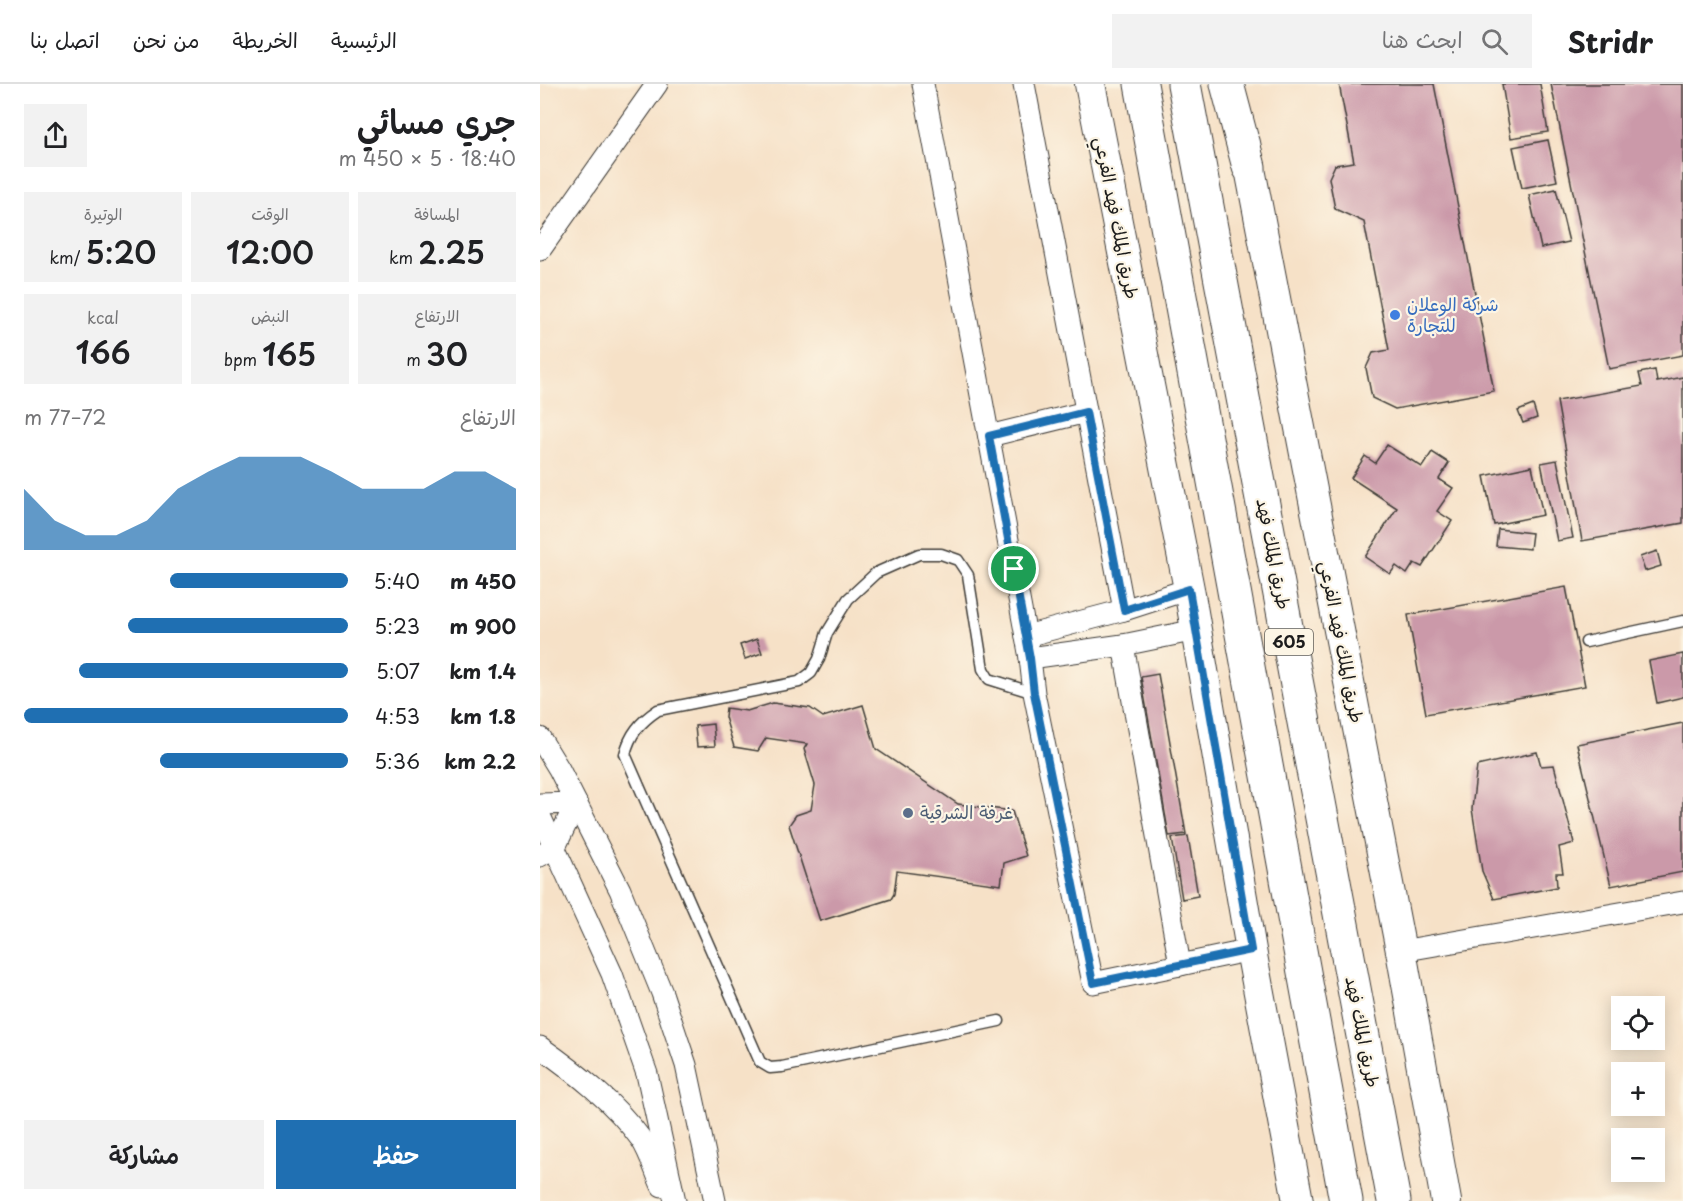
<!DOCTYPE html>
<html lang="ar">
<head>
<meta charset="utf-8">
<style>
	:root { --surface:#fff; --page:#f2f2f2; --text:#202124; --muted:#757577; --line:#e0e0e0; --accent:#1f6fb2 }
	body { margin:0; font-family:"Playpen Sans","Playpen Sans Arabic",sans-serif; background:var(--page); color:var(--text); direction:rtl; height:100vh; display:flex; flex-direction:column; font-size:22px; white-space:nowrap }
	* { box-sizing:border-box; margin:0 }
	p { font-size:20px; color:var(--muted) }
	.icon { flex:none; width:33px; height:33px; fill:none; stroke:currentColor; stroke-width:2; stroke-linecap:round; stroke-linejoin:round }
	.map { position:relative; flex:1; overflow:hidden; direction:ltr }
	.panel { display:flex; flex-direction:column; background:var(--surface); width:540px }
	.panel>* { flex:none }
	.controls { position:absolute; left:1071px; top:912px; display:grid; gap:12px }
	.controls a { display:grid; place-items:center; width:54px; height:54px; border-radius:0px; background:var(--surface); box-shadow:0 3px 15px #0003; font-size:30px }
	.pin { position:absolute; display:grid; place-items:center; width:51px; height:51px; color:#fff; margin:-26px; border:3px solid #fff; border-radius:50%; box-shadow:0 2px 6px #0007 }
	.round { display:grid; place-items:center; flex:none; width:63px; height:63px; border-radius:0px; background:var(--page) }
	.head { display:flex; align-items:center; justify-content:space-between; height:102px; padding:0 24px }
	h1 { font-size:33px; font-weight:600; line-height:45px }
	.stats { display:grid; grid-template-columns:repeat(3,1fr); gap:9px; height:102px; padding:6px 24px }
	.stats div { display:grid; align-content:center; border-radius:0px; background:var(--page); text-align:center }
	.stats b { font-size:30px; font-weight:600 }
	.stats small { font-size:16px; font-weight:400 }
	.stats p { font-size:16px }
	.chart { height:168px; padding:12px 24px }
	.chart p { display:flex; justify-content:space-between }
	.chart svg { width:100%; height:108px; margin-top:6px; fill:var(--accent); opacity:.7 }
	.button { display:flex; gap:12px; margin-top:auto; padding:12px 24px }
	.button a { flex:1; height:69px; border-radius:0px; background:var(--accent); color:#fff; font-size:24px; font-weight:600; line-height:69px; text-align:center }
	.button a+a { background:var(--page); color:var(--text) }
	ul { padding:0 24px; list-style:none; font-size:20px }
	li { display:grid; grid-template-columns:96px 72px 1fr; align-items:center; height:45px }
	li i { height:15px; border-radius:8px; background:var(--accent) }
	header { display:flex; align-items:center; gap:36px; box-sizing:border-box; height:84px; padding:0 30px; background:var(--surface); border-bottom:2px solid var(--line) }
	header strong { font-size:28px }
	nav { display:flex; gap:33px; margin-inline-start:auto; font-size:21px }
	.search { width:420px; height:54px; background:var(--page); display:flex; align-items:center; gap:15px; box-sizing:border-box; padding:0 21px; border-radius:0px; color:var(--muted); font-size:22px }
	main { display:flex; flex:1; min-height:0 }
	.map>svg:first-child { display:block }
</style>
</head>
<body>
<header>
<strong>Stridr</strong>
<div class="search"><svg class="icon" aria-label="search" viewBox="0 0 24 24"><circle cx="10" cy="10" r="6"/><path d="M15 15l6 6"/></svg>ابحث هنا</div>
<nav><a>الرئيسية</a><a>الخريطة</a><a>من نحن</a><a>اتصل بنا</a></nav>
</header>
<main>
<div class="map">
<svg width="1143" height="1117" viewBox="0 0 1143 1117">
	<rect width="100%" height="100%" fill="#fcf5e5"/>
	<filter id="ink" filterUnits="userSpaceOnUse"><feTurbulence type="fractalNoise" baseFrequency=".0167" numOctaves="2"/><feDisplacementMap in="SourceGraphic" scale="12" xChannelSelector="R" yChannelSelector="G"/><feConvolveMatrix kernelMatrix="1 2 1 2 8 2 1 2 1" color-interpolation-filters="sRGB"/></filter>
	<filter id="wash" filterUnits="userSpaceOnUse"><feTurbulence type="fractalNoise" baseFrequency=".008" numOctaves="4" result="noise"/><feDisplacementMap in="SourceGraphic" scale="24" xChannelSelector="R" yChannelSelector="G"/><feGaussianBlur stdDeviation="1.35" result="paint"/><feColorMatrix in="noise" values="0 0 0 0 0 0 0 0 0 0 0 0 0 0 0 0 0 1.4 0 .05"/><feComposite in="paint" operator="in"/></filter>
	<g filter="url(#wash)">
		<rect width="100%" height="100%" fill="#f6e1c7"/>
		<g id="blocks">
			<g fill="#cb99a9">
				<polygon points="799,0 894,0 954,307 855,325 832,314 826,284 833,269 849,266 824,138 795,125 789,94 795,81 814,78"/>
				<polygon points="962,0 1000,0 1008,48 971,54"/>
				<polygon points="1011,0 1143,0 1143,271 1069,285"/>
				<polygon points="1008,56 1017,97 982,104 973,63"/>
				<polygon points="1016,105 1029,158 1001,164 989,111"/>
				<polygon points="1115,286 1117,298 1143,293 1143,439 1042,457 1017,317 1102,302 1099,289"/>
				<polygon points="993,321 997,334 983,339 978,327"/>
				<polygon points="847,361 882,383 892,368 909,379 899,395 913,404 897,427 912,437 882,483 874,479 867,490 856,482 850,490 825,473 857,424 811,394 825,372 835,379"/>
				<polygon points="1017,376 1033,454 1017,457 1001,379"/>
				<polygon points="992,382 1003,431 954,441 944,392"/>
				<polygon points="958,445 992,449 990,465 956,462"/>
				<polygon points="1117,467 1121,482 1105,487 1100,473"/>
				<polygon points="1026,503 1045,602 886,630 868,531"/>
				<polygon points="217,555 222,569 205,575 200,561"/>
				<polygon points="1143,570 1143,613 1117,619 1109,577"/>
				<polygon points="618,590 646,750 629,752 601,593"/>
				<polygon points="233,619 270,624 283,633 323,621 336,665 418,720 472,727 486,772 464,779 461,801 357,787 354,810 351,815 280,837 249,741 256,731 271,726 275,701 264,665 267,660 226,654 218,667 194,663 185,633 186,624 207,627"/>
				<polygon points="1143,639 1143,788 1071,802 1037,660"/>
				<polygon points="173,640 175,662 157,663 155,642"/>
				<polygon points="997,668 1001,682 1014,681 1034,759 1019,763 1023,789 1016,789 1017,803 954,815 942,787 932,725 937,682"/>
				<polygon points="648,752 658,812 642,815 632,754"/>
			</g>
		</g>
	</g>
	<g filter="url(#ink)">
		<use href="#blocks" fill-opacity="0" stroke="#3d3a36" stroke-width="1.5"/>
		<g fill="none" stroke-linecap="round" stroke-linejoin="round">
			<defs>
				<g id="lane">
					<polyline points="1046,558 1143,537"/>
					<path d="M459,937L242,983L230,984L220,978L85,670C90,650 100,638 118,626L259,598L271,589L279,575L287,549L308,515L336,489L379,470H401L418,476L428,491L443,585L449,595L494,609"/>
				</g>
				<g id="street">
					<polyline points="383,0 490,574 494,609 553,899 640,881 583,561 656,546"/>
					<polyline points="484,0 584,526"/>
					<polyline points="0,166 117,0"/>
					<polyline points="449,352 546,328"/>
					<polyline points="486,552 584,526 649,505"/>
					<polyline points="490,574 583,561"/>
					<polyline points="0,654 19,685 80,806 122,909 146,981 175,1117"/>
					<polyline points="0,720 36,719 15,763 0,772"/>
					<polyline points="0,732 72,890 107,990 135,1117"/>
					<polyline points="861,867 1143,818"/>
					<polyline points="640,881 711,866"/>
					<path d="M0,963C37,989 74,1018 101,1055C110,1068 115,1087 122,1102"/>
				</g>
				<g id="secondary">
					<polyline points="550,0 649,505 711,866 758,1117"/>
					<polyline points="705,59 861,867 906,1117"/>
				</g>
				<g id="highway">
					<polyline points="601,0 806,1117"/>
					<polyline points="644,0 854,1117"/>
					<polyline points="687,0 709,83"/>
				</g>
			</defs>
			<use href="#lane" stroke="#3d3a36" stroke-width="13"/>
			<use href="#street" stroke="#3d3a36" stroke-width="23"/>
			<use href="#secondary" stroke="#3d3a36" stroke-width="32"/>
			<use href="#highway" stroke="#3d3a36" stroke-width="35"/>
			<use href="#lane" stroke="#fff" stroke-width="10"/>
			<use href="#street" stroke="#fff" stroke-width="21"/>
			<use href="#secondary" stroke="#fff" stroke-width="30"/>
			<use href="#highway" stroke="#fff" stroke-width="33"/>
		</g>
	</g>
	<g fill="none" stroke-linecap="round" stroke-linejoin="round" filter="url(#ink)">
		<defs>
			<polygon id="route" points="546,328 584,526 649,505 711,866 553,899 494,609 490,574 449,352"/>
		</defs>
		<use href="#route" stroke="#fff" stroke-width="12"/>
		<use href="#route" stroke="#1f6fb2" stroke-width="8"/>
	</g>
	<circle fill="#3f7fe0" stroke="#fcf5e5" stroke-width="2" cx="855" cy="231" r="6"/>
	<circle fill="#5c6f8a" stroke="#fcf5e5" stroke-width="2" cx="368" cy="729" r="6"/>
	<g text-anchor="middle" stroke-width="4.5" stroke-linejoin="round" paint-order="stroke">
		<rect fill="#fcf5e5" stroke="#5f5d58" stroke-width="1.5" x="725" y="545" width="48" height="26" rx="4.5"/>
		<g font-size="16" font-weight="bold" fill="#1c1c1c">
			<text x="749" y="564">605</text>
		</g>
		<g font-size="18" fill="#1c1c1c" stroke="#fcf5e5">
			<text transform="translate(576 134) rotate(79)" y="6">طريق الملك فهد الفرعي</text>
			<text transform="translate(733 470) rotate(79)" y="6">طريق الملك فهد</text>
			<text transform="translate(801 558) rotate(79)" y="6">طريق الملك فهد الفرعي</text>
			<text transform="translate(822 948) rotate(79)" y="6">طريق الملك فهد</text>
		</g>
		<g font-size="18" fill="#366cbe" stroke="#fcf5e5" text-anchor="start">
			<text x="867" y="227">شركة الوعلان<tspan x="867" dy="21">للتجارة</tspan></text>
		</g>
		<g font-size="18" fill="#4e5e75" stroke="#fcf5e5" text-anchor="start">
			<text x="380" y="735">غرفة الشرقية</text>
		</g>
	</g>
</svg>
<div class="controls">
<a><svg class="icon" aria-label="locate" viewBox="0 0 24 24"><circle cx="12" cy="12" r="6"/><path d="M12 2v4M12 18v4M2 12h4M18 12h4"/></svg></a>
<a>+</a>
<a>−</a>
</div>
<div class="pin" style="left:474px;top:485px;background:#1e9e55"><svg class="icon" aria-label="arrive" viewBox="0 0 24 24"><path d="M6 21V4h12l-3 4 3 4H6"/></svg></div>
</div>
<section class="panel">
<div class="head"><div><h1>جري مسائي</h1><p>18:40 · 5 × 450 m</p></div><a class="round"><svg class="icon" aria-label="share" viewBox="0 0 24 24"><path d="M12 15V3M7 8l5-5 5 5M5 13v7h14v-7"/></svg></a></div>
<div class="stats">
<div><p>المسافة</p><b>2.25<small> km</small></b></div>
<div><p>الوقت</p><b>12:00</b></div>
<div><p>الوتيرة</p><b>5:20<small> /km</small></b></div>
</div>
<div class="stats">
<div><p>الارتفاع</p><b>30<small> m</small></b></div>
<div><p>النبض</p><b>165<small> bpm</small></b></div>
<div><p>kcal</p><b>166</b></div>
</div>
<div class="chart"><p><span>الارتفاع</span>72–77 m</p>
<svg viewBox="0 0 160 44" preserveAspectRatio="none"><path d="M0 44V19L10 32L20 38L30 38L40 32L50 19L60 12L70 6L80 6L90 6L100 12L110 19L120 19L130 19L140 12L150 12L160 19V44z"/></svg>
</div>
<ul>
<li><b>450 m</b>5:40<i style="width:55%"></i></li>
<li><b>900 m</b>5:23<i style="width:68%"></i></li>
<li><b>1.4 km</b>5:07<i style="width:83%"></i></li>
<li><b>1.8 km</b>4:53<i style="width:100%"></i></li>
<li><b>2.2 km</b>5:36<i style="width:58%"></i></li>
</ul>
<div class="button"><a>حفظ</a><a>مشاركة</a></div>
</section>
</main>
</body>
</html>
